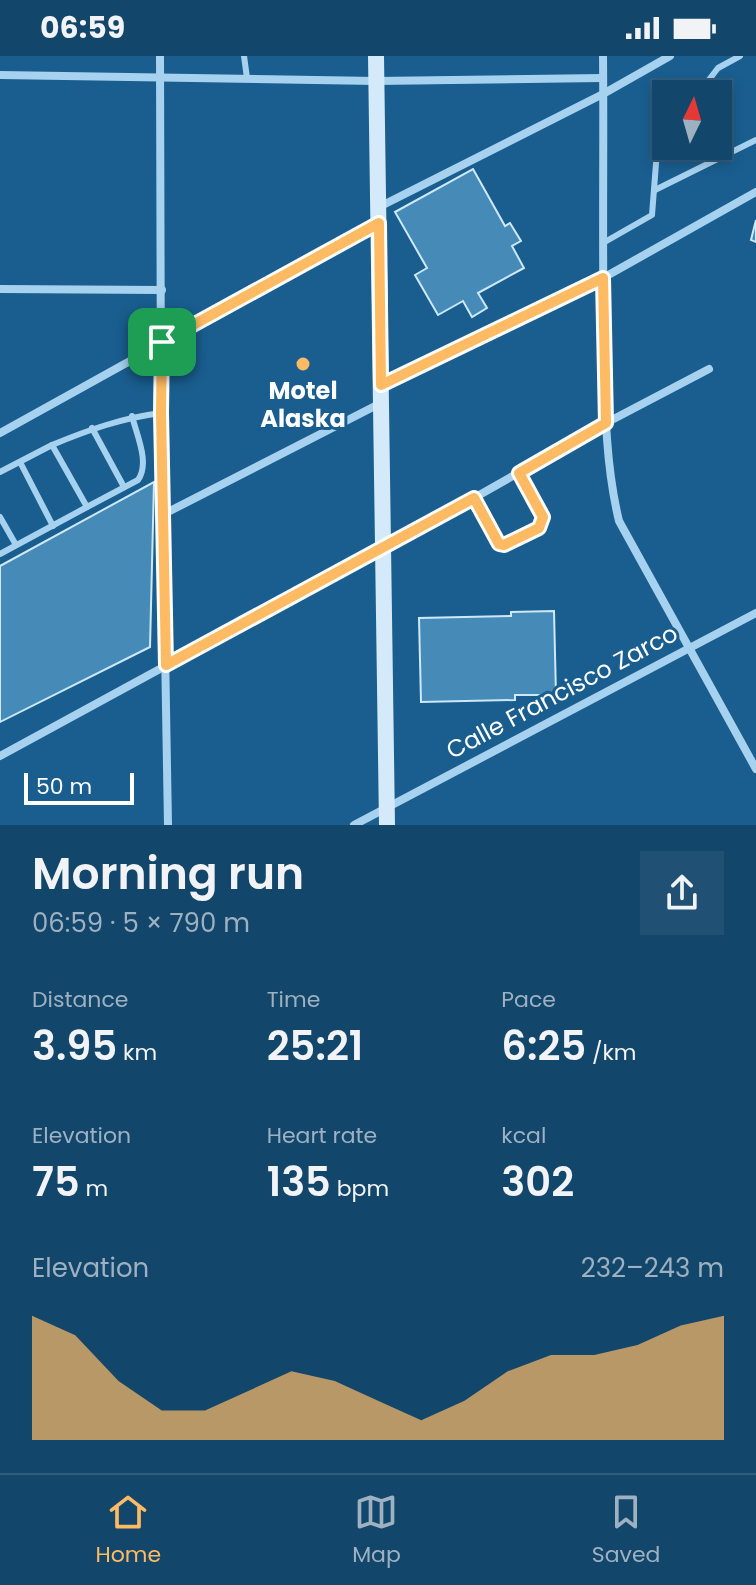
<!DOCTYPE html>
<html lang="en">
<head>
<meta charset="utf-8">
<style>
	:root { --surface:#13466b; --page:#205073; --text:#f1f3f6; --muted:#9db1c1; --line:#325e7e; --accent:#ffbb64 }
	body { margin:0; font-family:Poppins,sans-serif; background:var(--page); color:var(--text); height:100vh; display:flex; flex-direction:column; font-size:30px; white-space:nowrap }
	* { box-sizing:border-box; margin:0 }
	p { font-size:26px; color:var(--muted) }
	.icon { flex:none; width:44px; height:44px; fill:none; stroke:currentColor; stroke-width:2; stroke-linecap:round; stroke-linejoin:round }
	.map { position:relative; height:769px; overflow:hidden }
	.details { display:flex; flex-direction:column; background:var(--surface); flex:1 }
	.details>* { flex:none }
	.needle { width:52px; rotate:5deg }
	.buttons { position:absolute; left:652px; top:24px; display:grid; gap:16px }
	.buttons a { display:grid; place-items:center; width:80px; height:80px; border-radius:0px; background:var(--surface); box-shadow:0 4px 12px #0003,0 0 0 2px var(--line); font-size:40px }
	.scale { position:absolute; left:24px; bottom:20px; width:110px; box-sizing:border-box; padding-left:8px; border:4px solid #fff; border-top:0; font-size:22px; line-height:28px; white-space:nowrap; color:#fff; -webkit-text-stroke:6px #195e8f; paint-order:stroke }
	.pin { position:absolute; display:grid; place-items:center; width:68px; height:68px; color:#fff; margin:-34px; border-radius:16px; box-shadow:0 4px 12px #0006 }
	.round { display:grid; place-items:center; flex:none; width:84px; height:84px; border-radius:0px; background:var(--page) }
	.overview { display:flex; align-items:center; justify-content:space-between; height:136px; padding:0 32px }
	h1 { font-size:44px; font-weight:600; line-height:60px }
	.metrics { display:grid; grid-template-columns:repeat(3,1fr); gap:12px; height:136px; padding:8px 32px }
	.metrics div { display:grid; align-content:center }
	.metrics b { font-size:40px; font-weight:600 }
	.metrics small { font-size:22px; font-weight:400 }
	.metrics p { font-size:22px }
	.chart { height:224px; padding:16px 32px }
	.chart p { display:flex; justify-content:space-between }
	.chart svg { width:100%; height:144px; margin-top:8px; fill:var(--accent); opacity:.7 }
	.status { display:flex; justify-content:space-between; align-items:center; height:56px; padding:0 40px; background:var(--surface); direction:ltr }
	.status svg { height:22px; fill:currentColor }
	.tabs { display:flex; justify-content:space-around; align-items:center; height:112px; border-top:2px solid var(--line); background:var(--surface); font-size:22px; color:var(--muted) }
	.tabs a { display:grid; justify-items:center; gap:4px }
	.tabs .current { color:var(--accent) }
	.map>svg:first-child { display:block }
</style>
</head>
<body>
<div class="status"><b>06:59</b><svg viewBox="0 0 49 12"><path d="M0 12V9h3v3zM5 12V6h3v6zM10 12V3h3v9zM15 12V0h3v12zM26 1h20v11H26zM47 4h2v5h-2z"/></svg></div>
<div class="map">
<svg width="756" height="769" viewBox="0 0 756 769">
	<rect width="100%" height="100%" fill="#195e8f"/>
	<g fill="#468bb8" stroke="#cde8fa" stroke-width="2">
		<polygon points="473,113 505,170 510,167 521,185 512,190 524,212 478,237 487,252 472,261 463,245 438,259 415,219 427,212 395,156"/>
		<polygon points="756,164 756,186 751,184"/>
		<polygon points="154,426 150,591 0,666 0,510"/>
		<polygon points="554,555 556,639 515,639 515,644 421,646 419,562 511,560 511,556"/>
	</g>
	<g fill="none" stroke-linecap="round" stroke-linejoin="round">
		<g stroke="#a7d2ef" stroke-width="6">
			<polyline points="244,0 247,22"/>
			<polyline points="698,38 718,12 740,0"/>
			<polyline points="655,134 756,84"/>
			<polyline points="603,187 652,159 659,69 666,60"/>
			<polyline points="92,372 124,431"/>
			<path d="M52,389C88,374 122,362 161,357"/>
			<polyline points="20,406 53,470"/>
			<polyline points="0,416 52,389 87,451 0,498"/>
			<polyline points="474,442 499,488 504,489 539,472 543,461 519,417"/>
			<path d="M87,451L138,424C150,407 137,380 132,360"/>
			<polyline points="0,461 16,489"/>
		</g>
		<g stroke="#a7d2ef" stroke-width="8">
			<polyline points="160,0 161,357 168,769"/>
			<path d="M603,0C604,96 602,192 604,288C605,348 605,407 619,465L756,713"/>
			<polyline points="0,19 376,25 603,22"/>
			<polyline points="379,151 603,38 670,0"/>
			<polyline points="0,233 162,234"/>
			<polyline points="382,329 603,222 756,136"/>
			<polyline points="0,377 377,168"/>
			<polyline points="164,458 381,347"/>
			<polyline points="0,700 474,442 606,367 709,313"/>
			<polyline points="354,769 756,557"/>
		</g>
		<polyline stroke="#d4eafa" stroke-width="16" points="376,0 387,769"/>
	</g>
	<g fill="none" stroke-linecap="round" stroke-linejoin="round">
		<defs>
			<polygon id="route" points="379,167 381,329 603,222 606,367 519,417 543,461 539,472 504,489 499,488 474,442 166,609 161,357 162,286"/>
		</defs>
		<use href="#route" stroke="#fff" stroke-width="16"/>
		<use href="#route" stroke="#ffbb64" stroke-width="10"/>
	</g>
	<circle fill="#ffbb64" stroke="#195e8f" stroke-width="3" cx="303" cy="308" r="8"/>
	<g text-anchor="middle" stroke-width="6" stroke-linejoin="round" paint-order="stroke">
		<g font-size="24" font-weight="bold" fill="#fff" stroke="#195e8f">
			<text x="303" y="343">Motel<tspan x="303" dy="28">Alaska</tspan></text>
		</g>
		<g font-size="24" fill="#fff" stroke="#195e8f">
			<text transform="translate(562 636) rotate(-28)" y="8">Calle Francisco Zarco</text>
		</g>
	</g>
</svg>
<div class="buttons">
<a><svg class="needle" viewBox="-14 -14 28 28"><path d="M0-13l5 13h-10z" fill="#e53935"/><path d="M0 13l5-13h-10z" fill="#9db1c1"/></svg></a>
</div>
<div class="scale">50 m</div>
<div class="pin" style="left:162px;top:286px;background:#1e9e55"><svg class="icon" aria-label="arrive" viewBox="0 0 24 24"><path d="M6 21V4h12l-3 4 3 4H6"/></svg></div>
</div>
<section class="details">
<div class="overview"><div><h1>Morning run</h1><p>06:59 · 5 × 790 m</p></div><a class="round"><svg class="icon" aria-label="share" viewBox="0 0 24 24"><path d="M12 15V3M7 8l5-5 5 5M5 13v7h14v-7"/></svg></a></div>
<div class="metrics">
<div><p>Distance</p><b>3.95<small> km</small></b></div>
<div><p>Time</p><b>25:21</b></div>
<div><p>Pace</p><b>6:25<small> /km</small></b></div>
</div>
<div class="metrics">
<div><p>Elevation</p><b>75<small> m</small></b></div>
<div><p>Heart rate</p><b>135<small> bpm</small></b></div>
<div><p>kcal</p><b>302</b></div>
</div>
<div class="chart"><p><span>Elevation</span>232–243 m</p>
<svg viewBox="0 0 160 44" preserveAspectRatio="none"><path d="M0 44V6L10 12L20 26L30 35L40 35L50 29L60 23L70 26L80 32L90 38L100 32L110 23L120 18L130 18L140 15L150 9L160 6V44z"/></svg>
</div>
</section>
<nav class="tabs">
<a class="current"><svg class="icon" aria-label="home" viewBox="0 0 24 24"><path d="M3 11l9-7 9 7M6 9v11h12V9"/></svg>Home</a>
<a><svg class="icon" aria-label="map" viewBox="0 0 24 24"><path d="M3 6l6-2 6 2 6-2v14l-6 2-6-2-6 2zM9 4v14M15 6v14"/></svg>Map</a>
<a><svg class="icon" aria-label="saved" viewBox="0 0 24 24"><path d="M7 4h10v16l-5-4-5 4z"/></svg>Saved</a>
</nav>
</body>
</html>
